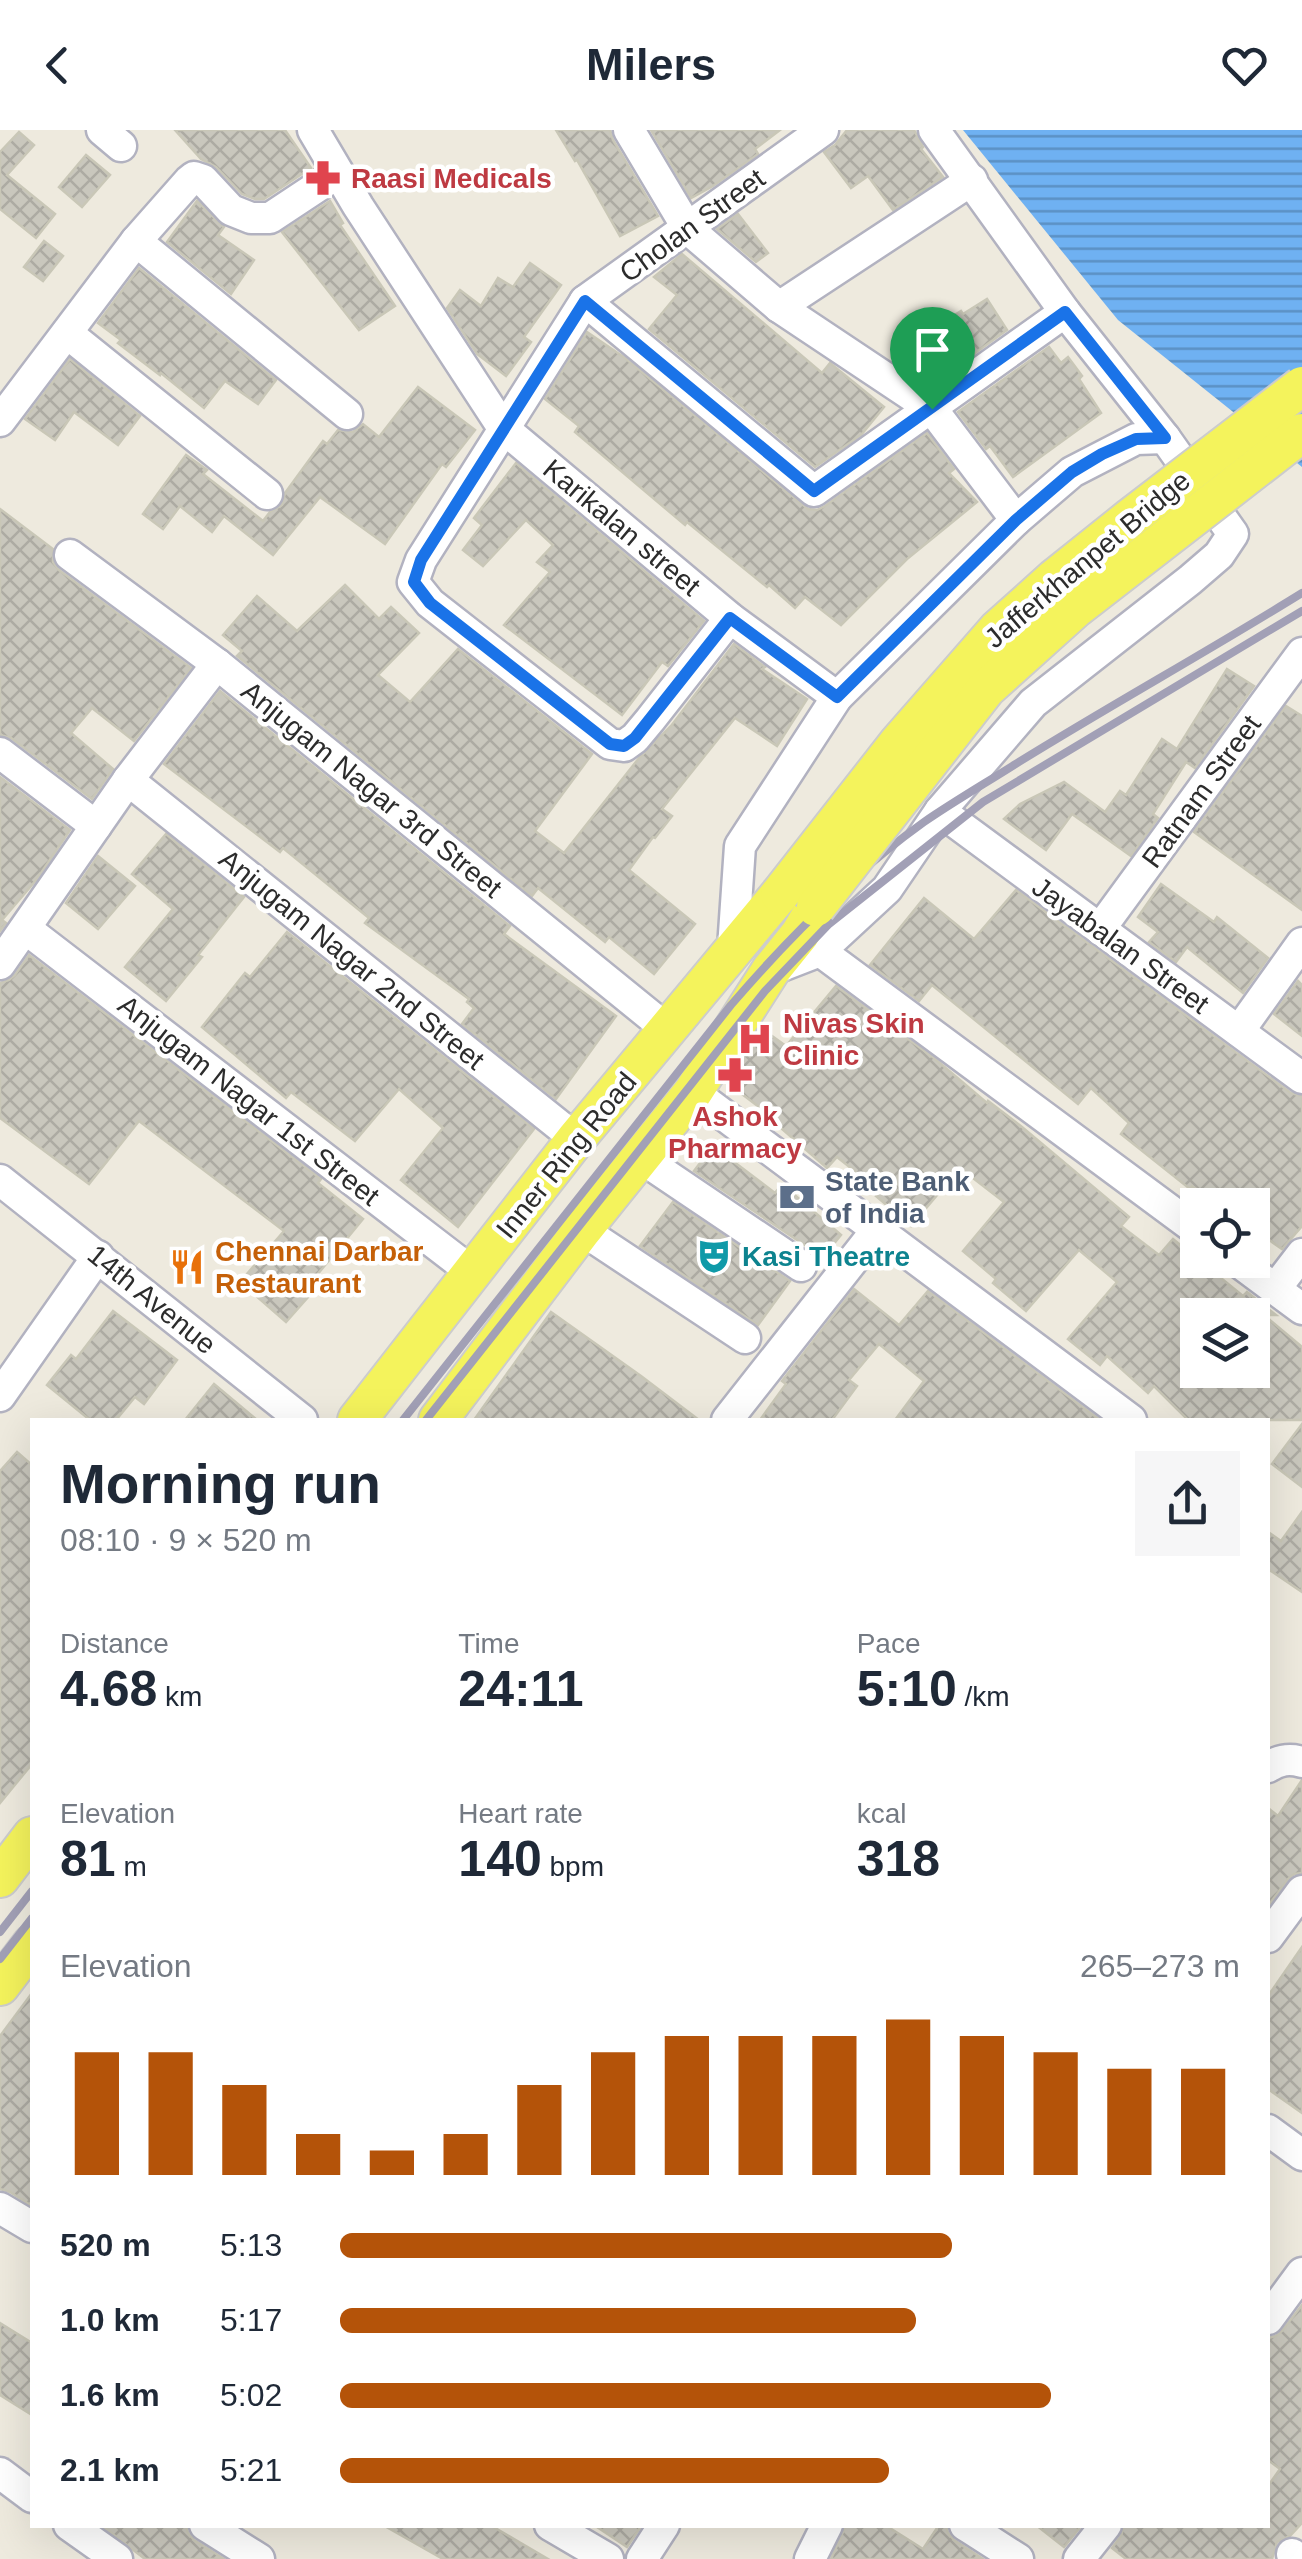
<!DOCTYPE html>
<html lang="en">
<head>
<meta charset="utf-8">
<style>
	:root { --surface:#fff; --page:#f6f6f7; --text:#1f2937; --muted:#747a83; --accent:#b45309 }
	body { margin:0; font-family:Helvetica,sans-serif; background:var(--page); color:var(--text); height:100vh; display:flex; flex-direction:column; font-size:38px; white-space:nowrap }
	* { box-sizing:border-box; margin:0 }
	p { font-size:32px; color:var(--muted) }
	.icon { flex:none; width:55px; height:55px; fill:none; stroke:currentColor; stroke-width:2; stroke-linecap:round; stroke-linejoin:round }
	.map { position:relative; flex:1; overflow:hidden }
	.sheet { position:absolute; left:30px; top:1288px; width:1240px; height:1110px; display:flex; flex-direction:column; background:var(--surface); border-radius:0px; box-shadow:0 10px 40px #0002 }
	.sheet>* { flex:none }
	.tools { position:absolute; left:1180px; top:1058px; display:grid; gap:20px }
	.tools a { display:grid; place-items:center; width:90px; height:90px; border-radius:0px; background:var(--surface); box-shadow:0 10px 40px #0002; font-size:50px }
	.pin { position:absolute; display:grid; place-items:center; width:85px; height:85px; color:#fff; margin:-102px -42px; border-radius:50% 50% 50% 0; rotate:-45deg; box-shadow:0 0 10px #0007 }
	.pin .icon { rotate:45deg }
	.round { display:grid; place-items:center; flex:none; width:105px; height:105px; border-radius:0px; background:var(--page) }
	.head { display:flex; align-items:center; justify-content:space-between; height:170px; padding:0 30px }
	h1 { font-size:55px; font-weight:700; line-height:75px }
	.stats { display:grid; grid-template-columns:repeat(3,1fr); gap:15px; height:170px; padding:10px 30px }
	.stats div { display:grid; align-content:center }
	.stats b { font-size:50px; font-weight:700 }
	.stats small { font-size:28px; font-weight:400 }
	.stats p { font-size:28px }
	.chart { height:280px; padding:20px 30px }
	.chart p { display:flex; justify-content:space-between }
	.chart svg { width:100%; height:180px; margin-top:10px; stroke:var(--accent); stroke-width:6 }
	ul { padding:0 30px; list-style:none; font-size:32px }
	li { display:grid; grid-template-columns:160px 120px 1fr; align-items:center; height:75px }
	li i { height:25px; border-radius:12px; background:var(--accent) }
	header { display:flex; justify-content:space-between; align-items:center; height:130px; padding:0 30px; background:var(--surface); font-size:45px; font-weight:700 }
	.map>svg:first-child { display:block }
</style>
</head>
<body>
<header><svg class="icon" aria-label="back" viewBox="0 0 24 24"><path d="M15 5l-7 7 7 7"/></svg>Milers<svg class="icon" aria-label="heart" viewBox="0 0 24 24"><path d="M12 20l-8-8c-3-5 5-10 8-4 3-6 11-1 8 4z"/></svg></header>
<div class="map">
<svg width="1302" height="2429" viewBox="0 0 1302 2429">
	<defs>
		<pattern id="water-rules" width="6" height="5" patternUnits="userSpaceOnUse" patternTransform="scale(2.5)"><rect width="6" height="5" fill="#6fb1f2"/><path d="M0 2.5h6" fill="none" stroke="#5b90c4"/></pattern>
		<pattern id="building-cross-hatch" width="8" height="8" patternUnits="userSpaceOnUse" patternTransform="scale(2.5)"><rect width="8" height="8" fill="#c9c7bd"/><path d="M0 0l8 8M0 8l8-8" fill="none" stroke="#adaba3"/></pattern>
	</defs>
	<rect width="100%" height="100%" fill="#eeeade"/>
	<polygon fill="url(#water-rules)" points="963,0 1302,0 1302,337 1118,190"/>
	<g fill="url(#building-cross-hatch)" stroke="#c9c7b7" stroke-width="2.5" fill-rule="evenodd">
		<polygon points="175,0 285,0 311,38 264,69 255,69 242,64 216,37 201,29"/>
		<polygon points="556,0 610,0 613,10 658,86 620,106 577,30 575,31"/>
		<polygon points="651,0 780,0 755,19 758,24 713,56 691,68"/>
		<polygon points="847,0 914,0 923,17 921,19 943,47 893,80 868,46 851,58 824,22 835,15"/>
		<polygon points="19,2 34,15 7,45 55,84 36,108 0,79 0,22"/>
		<polygon points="86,25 110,45 82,77 59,57"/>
		<polygon points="197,71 224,97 218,105 254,130 231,164 167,112"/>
		<polygon points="330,71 343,93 340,95 395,176 359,200 282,102"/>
		<polygon points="738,84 768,123 756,132 717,99"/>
		<polygon points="44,111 63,126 43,151 24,137"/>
		<polygon points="682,124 822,243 830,233 884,277 861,305 815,337 649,199 677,165 654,147"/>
		<polygon points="530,133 561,155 524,207 531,212 506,246 477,224 447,178 460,160 481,176 498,148 513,157"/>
		<polygon points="139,138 276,250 258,274 225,251 204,278 161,243 160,245 118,213 121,210 98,193"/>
		<polygon points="987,169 1007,200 946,244 920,207 961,181 963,184"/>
		<polygon points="587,202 625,228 808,379 817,380 825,376 927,303 954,339 949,343 977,372 907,429 841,495 805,467 795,478 769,455 767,457 687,392 685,395 633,351 575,302 579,296 545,269"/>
		<polygon points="1049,217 1061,233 1068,227 1082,246 1079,249 1101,283 1013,347 990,316 986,319 958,282"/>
		<polygon points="70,229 140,286 118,315 74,282 55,310 25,289"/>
		<polygon points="418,257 475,300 446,337 442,334 385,414 320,367 273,425 224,386 212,402 180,376 163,399 143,384 186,325 207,340 203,344 263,391 270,382 282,375 285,363 323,311 327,314 338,300 353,302 363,294 379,307"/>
		<polygon points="516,333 704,491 668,536 662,532 622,585 504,495 550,442 537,432 553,415 526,390 483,436 463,420 482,395 474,388"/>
		<polygon points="0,379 53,419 53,432 59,440 191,538 134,611 92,578 71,603 113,639 92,669 11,608 0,605"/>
		<polygon points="345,455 379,489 391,477 419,503 378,545 410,572 458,519 592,624 535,701 564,723 639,628 671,596 734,514 765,537 762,539 807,569 777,616 735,588 662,679 672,686 655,708 653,707 629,740 695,794 654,844 609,807 605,812 538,758 532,766 237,526 242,521 223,505 257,466 297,501"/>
		<polygon points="1227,539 1254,556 1195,638 1186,632 1153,684 1158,688 1131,726 1072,684 1046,720 1004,689 1020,674 1064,652 1105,682 1120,661 1126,665 1162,609 1177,619"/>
		<polygon points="220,561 510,796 504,804 616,886 556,969 462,894 474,878 467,872 469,869 365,793 369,788 283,718 280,722 164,634"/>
		<polygon points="1286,576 1302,586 1302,780 1194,702"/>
		<polygon points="0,647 70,700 37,749 2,790 6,793 0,801"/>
		<polygon points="166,704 244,767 198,825 202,827 166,871 125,837 173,779 132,744"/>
		<polygon points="98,726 135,756 98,799 66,773"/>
		<polygon points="1161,754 1214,792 1217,787 1268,828 1243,863 1187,817 1176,832 1149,812 1158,802 1138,787"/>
		<polygon points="1016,760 1291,963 1302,966 1302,1096 1282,1119 1252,1098 1252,1075 1219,1075 1192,1056 1190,1059 1121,1004 1129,993 1091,958 1078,974 932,855 919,871 870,835 924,768 974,809"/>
		<polygon points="287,802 534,999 458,1097 401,1050 443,998 399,959 355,1011 291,962 286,968 202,897 245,843 250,847"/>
		<polygon points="29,825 321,1049 318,1053 363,1089 312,1151 318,1156 286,1192 240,1152 284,1101 139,991 89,1054 0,988 0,853 9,850 15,845"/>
		<polygon points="1298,851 1302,855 1302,906 1274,884"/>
		<path d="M836,856L934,928L987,973L988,971L1022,997L1129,1087L1121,1096L1159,1125L1173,1109L1243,1166L1247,1162L1276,1185H1264L1302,1217V1290H1188L1154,1256L1148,1263L1107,1226L1100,1235L1068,1209L1117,1152L1079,1120L1026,1181L993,1153L996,1149L963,1121L1004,1072L960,1038L911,1096L876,1066L881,1062L837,1027L827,1038L758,978L759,977L726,952L761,898L786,916ZM1198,1185H1252V1240H1198Z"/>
		<polygon points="713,1016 775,1063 782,1054 841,1105 819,1132 812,1120 694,1041"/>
		<polygon points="673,1072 790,1151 758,1195 640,1116"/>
		<polygon points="854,1159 899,1195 928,1161 1100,1290 895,1290 924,1251 879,1214 849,1250 857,1256 832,1290 760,1290 786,1254 782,1251"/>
		<polygon points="113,1181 177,1230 144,1274 135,1267 116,1290 90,1290 47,1255 71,1225 76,1229"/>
		<polygon points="551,1182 641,1246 699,1290 474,1290"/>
		<polygon points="214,1254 257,1290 185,1290"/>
		<polygon points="1302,1294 1302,1357 1272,1334"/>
		<polygon points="17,1322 32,1335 32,1634 0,1673 0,1341"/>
		<polygon points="1302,1382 1302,1462 1268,1439 1268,1402 1281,1411"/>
		<polygon points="1302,1650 1302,1743 1294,1744 1288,1749 1268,1776 1268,1678 1278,1686"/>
		<polygon points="1302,1817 1302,1983 1268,1959 1268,1866"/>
		<polygon points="32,1863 32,2076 10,2062 0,2059 0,1906"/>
		<polygon points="1302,2175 1302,2393 1290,2406 1277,2412 1272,2429 1126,2429 1112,2418 1121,2406 1124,2395 1268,2395 1268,2356 1280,2339 1268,2330 1268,2208 1276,2206 1282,2201"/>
		<polygon points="0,2193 32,2213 32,2285 0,2265"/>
		<polygon points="101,2395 186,2395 188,2403 194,2410 224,2429 145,2429"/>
		<polygon points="383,2395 490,2395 548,2429 443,2429"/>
		<polygon points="594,2395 642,2395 627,2417"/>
		<polygon points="846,2395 885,2395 923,2419 939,2395 946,2395 948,2403 954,2410 983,2429 831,2429"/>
		<polygon points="1036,2395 1082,2395 1064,2417"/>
	</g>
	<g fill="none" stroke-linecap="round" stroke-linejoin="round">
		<defs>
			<g id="minor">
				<polyline points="102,0 121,16"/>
				<polyline points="313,0 358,76 503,298 730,488 837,567"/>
				<polyline points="629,0 688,99 779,177 932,279 1016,390"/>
				<polyline points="136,111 347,284"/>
				<polyline points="585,171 814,361 1065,182"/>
				<polyline points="779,177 972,50"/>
				<polyline points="67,203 267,364"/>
				<polyline points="0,291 136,111 189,51 194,47 203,50 231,80 251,88 270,88 338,43"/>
				<polyline points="70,425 217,534 668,900"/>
				<polyline points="730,488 650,590 635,608 624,616 610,614 430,473 413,452 421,430 585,171 823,0"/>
				<polyline points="0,623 96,696"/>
				<polyline points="128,650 576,1009"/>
				<polyline points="940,681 1302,948"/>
				<polyline points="26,799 472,1142"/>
				<polyline points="1100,799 1302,523"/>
				<polyline points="733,818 740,716 837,567 1016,390 1072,342 1136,309 1165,308"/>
				<polyline points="820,821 1198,1101"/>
				<polyline points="0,834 128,650 217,534"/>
				<polyline points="771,840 820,821 887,759 940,681 1033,573 1190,450 1219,425 1233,404 1165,308 1065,182 934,0"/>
				<polyline points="1239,901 1302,813"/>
				<polyline points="693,962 1131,1290"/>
				<polyline points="641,1028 801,1136"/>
				<polyline points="0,1050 302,1290"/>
				<polyline points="582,1100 745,1208"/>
				<polyline points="1236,1130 1302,1179"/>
				<polyline points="1275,1159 1302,1124"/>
				<polyline points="0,1266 98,1126"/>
				<polyline points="727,1290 876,1101"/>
				<path d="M1268,1637C1279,1630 1289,1628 1302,1632"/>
				<polyline points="1268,1807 1302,1761"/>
				<polyline points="1268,2000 1302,2025"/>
				<polyline points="0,2078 32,2097"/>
				<polyline points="1268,2189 1302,2143"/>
				<polyline points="0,2343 32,2367"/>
				<polyline points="69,2395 117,2429"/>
				<polyline points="205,2395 259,2429"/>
				<polyline points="550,2395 608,2429"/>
				<polyline points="965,2395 1018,2429"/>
				<polyline points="1292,2424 1299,2429"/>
				<polyline points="642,2429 664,2395"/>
				<polyline points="810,2429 827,2395"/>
				<polyline points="1079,2429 1106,2395"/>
			</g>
			<g id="major">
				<polyline points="357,1290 576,1009 780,764"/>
				<polyline points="438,1290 582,1100 693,962 771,840 800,804 816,777"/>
				<polyline points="0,1748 32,1706"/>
				<polyline points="0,1856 32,1814"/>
			</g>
		</defs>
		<use href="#minor" stroke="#b2b2c0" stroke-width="35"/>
		<use href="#major" stroke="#ccc" stroke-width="42"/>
		<use href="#minor" stroke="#fff" stroke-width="30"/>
		<use href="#major" stroke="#f4f35c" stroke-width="38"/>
		<g stroke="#a2a0b6" stroke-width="8">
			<path d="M403,1290L731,875C787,810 854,742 924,692C953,672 984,654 1014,635C1109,576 1207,522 1302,463"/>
			<polyline points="426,1290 765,861 829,794 983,672 1302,481"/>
			<polyline points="0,1802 32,1761"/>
			<polyline points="0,1829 32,1788"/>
		</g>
		<defs>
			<g id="major-bridge">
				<polyline points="780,764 899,612 997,500 1055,448 1130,388 1302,256"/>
				<polyline points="816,777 986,559 1075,479 1302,303"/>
			</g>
		</defs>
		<use href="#major-bridge" stroke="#ccc" stroke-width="42" stroke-linecap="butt"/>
		<use href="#major-bridge" stroke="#f4f35c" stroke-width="38"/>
	</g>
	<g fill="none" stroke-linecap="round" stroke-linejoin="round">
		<defs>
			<polygon id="route" points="585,171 814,361 1065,182 1165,308 1136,309 1102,324 1072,342 1016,390 837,567 730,488 635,608 624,616 610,614 430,473 414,452 421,430"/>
		</defs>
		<use href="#route" stroke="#fff" stroke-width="20"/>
		<use href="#route" stroke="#1a73e8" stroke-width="12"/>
	</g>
	<defs>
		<symbol id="pharmacy-bare" viewBox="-9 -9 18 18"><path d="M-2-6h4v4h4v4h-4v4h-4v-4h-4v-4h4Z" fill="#e0444e" stroke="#fff" stroke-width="2.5" paint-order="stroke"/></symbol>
		<symbol id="hospital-bare" viewBox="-9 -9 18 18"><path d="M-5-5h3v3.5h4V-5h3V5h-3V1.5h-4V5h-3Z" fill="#e0444e" stroke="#fff" stroke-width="2.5" paint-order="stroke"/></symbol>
		<symbol id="bank-bare" viewBox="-9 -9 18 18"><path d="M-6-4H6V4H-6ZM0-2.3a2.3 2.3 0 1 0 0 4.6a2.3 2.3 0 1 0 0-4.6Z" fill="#5c6f8a" stroke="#fff" stroke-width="2.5" paint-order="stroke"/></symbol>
		<symbol id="theatre-bare" viewBox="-9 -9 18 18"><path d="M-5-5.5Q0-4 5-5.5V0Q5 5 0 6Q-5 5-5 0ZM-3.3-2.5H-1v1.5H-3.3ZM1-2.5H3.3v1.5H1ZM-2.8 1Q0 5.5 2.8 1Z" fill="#0f9aa8" stroke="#fff" stroke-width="2.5" paint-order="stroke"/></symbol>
		<symbol id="restaurant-bare" viewBox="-9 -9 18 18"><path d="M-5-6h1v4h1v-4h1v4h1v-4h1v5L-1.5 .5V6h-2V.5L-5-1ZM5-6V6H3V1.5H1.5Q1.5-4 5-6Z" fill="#e8710a" stroke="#fff" stroke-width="2.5" paint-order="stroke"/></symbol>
	</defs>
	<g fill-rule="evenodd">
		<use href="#pharmacy-bare" x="298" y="23" width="50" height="50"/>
		<use href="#hospital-bare" x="730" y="884" width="50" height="50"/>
		<use href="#pharmacy-bare" x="710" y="920" width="50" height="50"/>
		<use href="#bank-bare" x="772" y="1042" width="50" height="50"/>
		<use href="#theatre-bare" x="689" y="1101" width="50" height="50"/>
		<use href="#restaurant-bare" x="162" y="1112" width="50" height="50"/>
	</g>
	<g text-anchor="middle" stroke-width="9" stroke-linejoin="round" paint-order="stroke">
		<g font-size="28" font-weight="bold" fill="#be3a42" stroke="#fff" text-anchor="start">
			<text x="351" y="58">Raasi Medicals</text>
			<text x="783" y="903">Nivas Skin<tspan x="783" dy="32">Clinic</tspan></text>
			<text x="735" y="996" text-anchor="middle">Ashok<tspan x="735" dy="32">Pharmacy</tspan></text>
		</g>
		<g font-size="28" fill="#2c2c2c" stroke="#fff">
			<text transform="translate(692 95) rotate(-36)" y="10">Cholan Street</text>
			<text transform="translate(622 397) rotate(40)" y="10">Karikalan street</text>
			<text transform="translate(1087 429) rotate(-40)" y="10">Jafferkhanpet Bridge</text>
			<text transform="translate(372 659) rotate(39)" y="10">Anjugam Nagar 3rd Street</text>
			<text transform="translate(1201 661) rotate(-54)" y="10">Ratnam Street</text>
			<text transform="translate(1121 815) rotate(36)" y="10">Jayabalan Street</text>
			<text transform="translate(352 829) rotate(39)" y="10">Anjugam Nagar 2nd Street</text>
			<text transform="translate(249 970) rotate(38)" y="10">Anjugam Nagar 1st Street</text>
			<text transform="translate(566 1025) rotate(-51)" y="10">Inner Ring Road</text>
			<text transform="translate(152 1169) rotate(39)" y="10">14th Avenue</text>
		</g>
		<g font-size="28" font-weight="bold" fill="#4e5e75" stroke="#fff" text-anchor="start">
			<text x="825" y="1061">State Bank<tspan x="825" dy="32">of India</tspan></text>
		</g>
		<g font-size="28" font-weight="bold" fill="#c56008" stroke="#fff" text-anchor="start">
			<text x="215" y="1131">Chennai Darbar<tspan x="215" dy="32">Restaurant</tspan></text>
		</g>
		<g font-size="28" font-weight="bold" fill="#0d838f" stroke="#fff" text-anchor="start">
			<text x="742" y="1136">Kasi Theatre</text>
		</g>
	</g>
</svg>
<div class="tools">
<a><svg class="icon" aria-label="locate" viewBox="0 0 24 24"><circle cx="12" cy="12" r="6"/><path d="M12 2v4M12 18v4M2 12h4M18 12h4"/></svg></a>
<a><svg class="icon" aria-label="layers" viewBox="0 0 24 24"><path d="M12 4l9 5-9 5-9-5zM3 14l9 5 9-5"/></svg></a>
</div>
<div class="pin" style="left:932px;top:279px;background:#1e9e55"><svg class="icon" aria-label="arrive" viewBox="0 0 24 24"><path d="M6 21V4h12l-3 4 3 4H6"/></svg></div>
<section class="sheet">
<div class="head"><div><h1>Morning run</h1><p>08:10 · 9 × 520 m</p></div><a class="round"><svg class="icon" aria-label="share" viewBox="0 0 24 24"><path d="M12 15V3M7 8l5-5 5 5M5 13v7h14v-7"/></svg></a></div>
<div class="stats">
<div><p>Distance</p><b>4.68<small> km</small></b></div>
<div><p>Time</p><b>24:11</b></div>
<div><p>Pace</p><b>5:10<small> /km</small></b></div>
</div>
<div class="stats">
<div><p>Elevation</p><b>81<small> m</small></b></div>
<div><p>Heart rate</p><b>140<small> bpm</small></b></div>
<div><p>kcal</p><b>318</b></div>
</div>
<div class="chart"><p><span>Elevation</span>265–273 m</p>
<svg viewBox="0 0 160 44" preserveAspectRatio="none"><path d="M5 44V14M15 44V14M25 44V22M35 44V34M45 44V38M55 44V34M65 44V22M75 44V14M85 44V10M95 44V10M105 44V10M115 44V6M125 44V10M135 44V14M145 44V18M155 44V18"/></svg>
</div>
<ul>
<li><b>520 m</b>5:13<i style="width:68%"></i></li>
<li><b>1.0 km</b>5:17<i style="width:64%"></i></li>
<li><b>1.6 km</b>5:02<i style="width:79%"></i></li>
<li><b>2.1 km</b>5:21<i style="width:61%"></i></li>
</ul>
</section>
</div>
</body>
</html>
